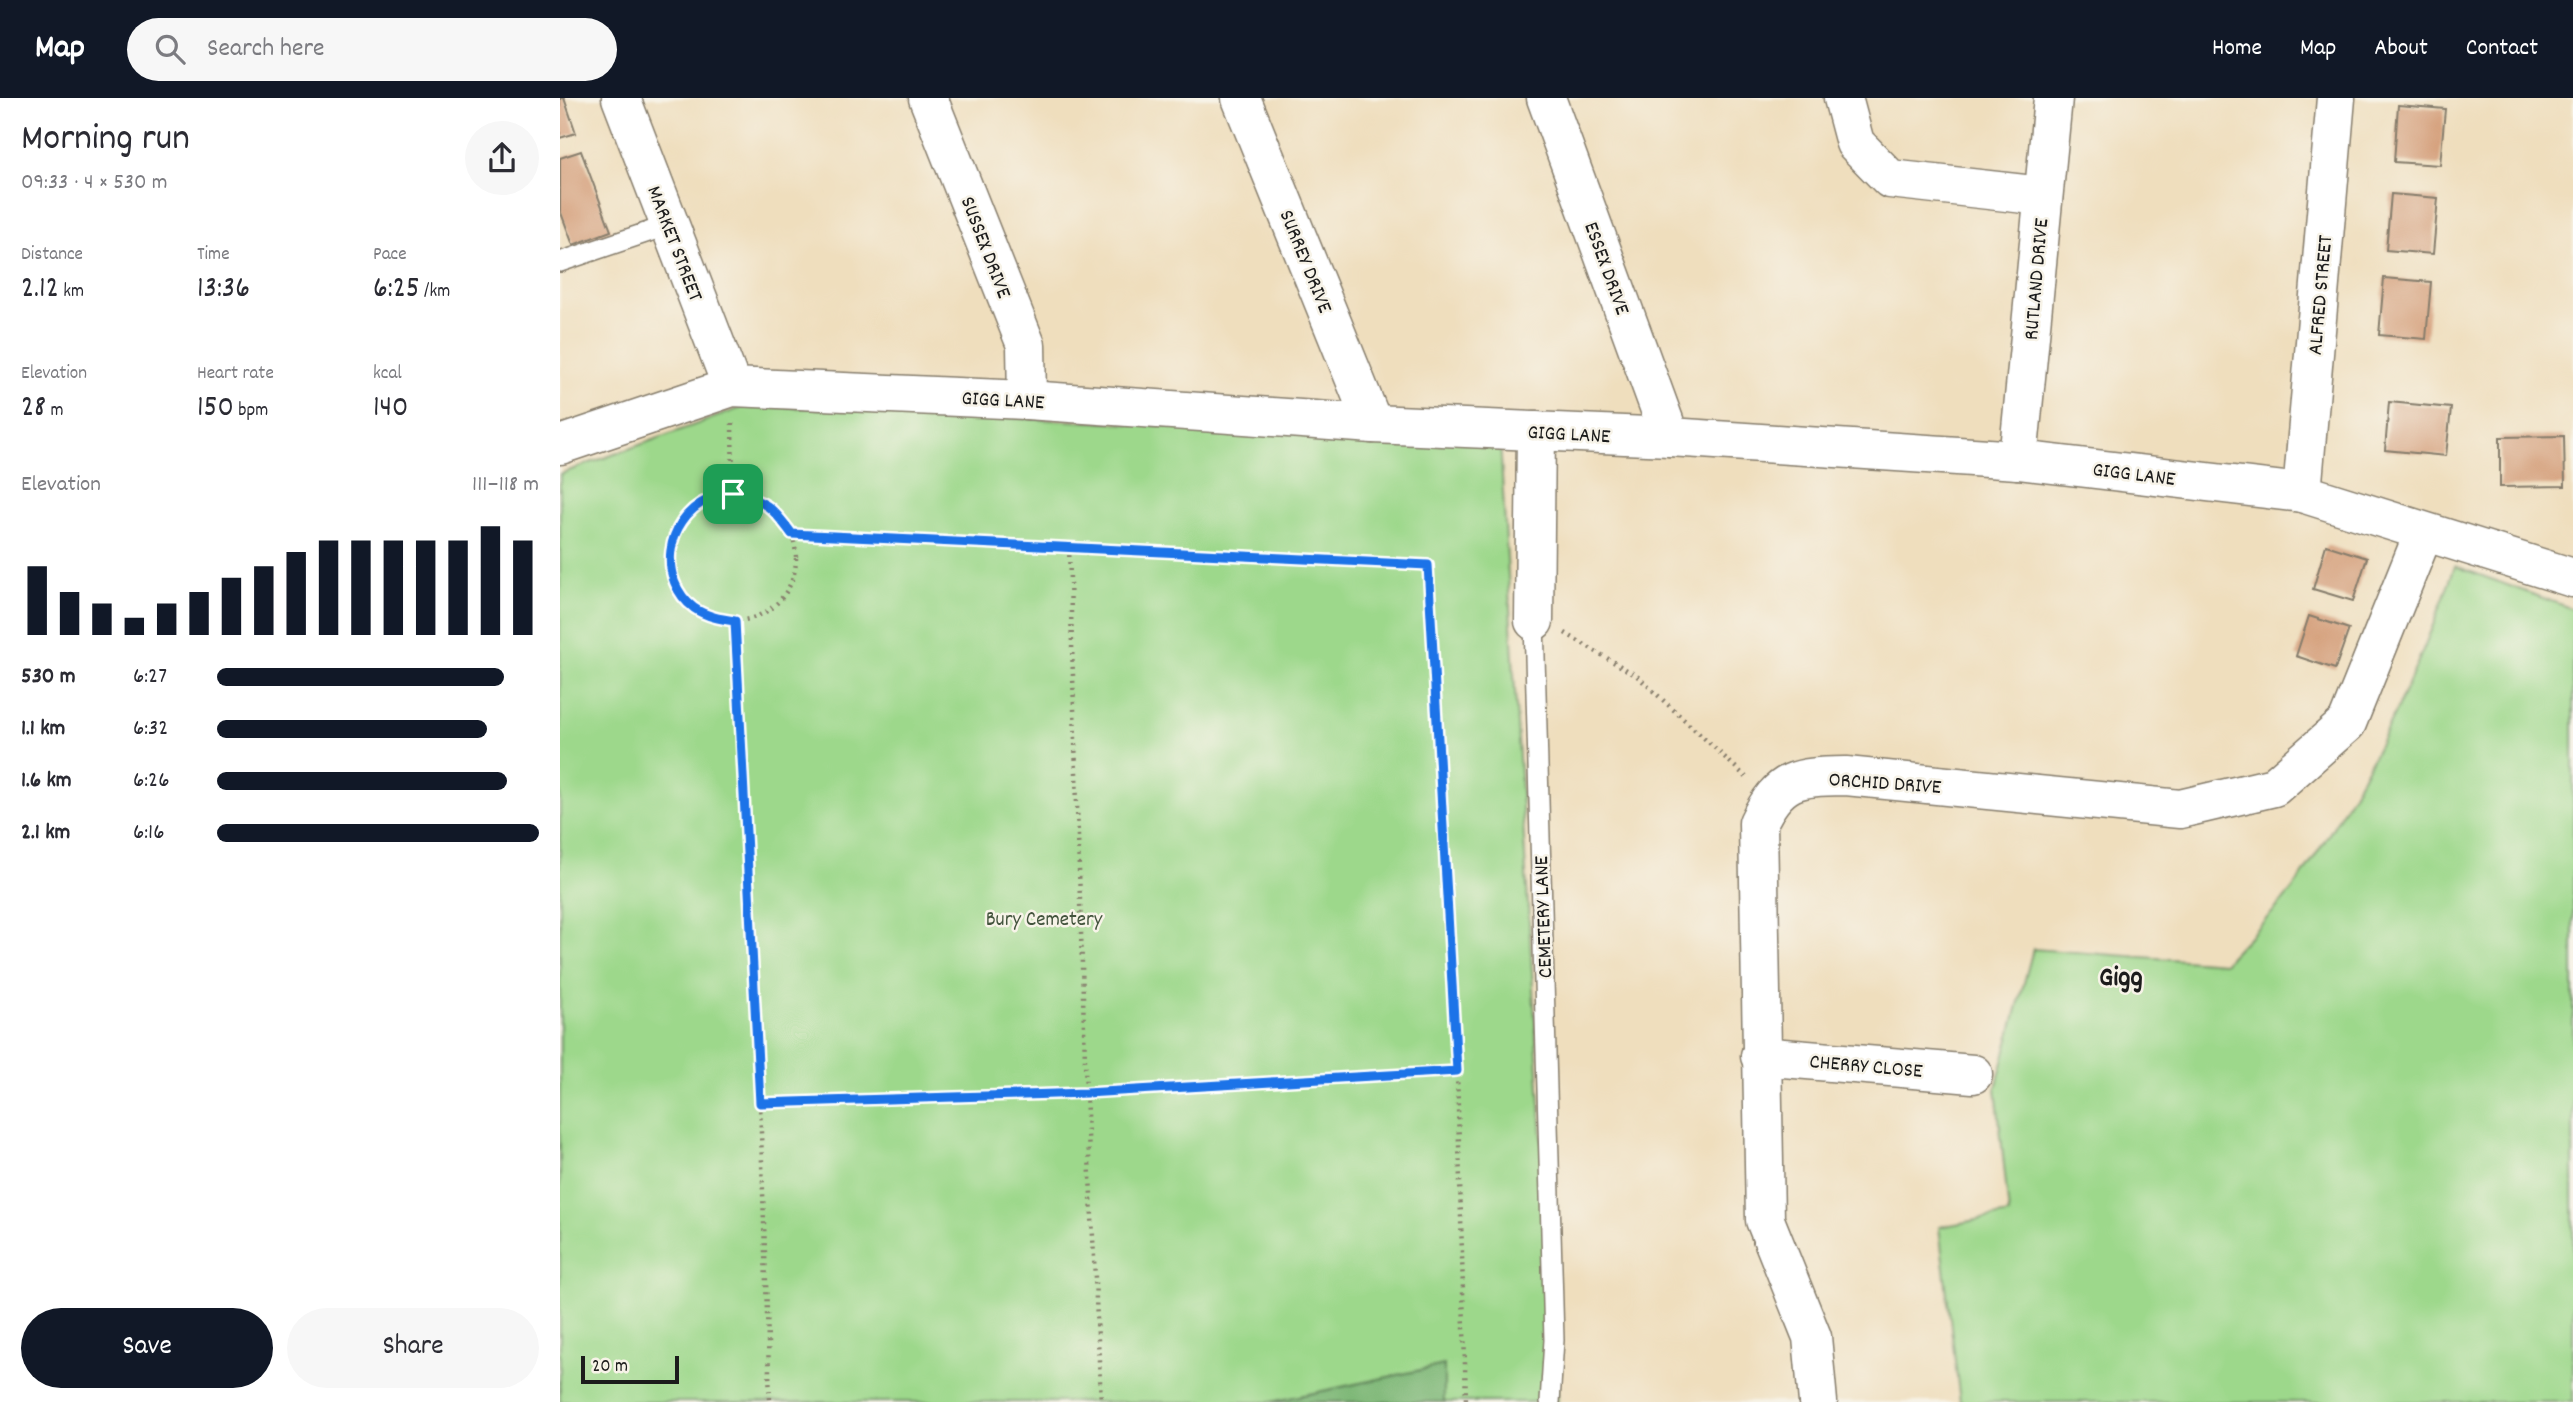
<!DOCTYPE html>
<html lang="en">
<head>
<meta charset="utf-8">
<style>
	:root { --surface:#fff; --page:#f7f7f7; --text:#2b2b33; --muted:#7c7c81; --accent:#111827 }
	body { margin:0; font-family:Dekko,sans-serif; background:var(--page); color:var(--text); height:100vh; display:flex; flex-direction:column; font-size:26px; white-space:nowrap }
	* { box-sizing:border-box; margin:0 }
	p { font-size:23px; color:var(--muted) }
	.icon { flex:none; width:38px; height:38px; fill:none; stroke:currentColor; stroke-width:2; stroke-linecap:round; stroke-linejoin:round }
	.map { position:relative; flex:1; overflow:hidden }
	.sheet { display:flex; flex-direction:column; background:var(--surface); width:560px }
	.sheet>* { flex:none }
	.scale { position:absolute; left:21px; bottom:18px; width:98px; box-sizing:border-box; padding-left:7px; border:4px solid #1c1c1c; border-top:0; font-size:19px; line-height:24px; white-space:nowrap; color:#1c1c1c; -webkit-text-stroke:5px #f7f3e8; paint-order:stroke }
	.pin { position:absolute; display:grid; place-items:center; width:60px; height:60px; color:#fff; margin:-30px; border-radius:14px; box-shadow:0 4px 10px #0006 }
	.round { display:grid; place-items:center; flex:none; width:74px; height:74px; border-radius:37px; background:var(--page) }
	.head { display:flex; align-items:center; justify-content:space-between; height:119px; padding:0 21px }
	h1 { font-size:38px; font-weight:600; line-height:52px }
	.figures { display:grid; grid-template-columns:repeat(3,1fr); gap:10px; height:119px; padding:7px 21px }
	.figures div { display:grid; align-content:center }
	.figures b { font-size:30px; font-weight:600 }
	.figures small { font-size:19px; font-weight:400 }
	.figures p { font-size:19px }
	.chart { height:196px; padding:14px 21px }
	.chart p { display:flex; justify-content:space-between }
	.chart svg { width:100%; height:126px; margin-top:7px; stroke:var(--accent); stroke-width:6 }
	.action { display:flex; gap:14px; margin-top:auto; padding:14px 21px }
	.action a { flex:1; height:80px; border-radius:42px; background:var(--accent); color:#fff; font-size:28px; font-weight:600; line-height:80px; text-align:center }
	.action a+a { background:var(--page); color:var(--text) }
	ul { padding:0 21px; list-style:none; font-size:23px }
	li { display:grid; grid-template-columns:112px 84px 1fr; align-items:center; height:52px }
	li i { height:18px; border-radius:9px; background:var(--accent) }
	header { display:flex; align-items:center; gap:42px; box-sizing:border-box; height:98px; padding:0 35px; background:var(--accent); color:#fff }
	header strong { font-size:33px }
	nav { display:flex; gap:38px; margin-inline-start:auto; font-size:24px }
	.search { width:490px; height:63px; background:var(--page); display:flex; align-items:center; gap:18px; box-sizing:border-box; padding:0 24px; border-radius:38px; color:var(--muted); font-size:26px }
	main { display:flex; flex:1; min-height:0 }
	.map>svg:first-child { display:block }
</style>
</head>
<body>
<header>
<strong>Map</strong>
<div class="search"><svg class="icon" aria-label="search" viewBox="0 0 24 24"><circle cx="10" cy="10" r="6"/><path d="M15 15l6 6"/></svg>Search here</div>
<nav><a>Home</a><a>Map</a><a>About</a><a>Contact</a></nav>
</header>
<main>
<section class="sheet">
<div class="head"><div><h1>Morning run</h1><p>09:33 · 4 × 530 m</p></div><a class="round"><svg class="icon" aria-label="share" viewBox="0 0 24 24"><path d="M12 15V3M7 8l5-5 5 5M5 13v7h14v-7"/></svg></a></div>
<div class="figures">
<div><p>Distance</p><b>2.12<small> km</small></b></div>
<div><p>Time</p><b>13:36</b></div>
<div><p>Pace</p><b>6:25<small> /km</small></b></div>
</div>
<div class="figures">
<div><p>Elevation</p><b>28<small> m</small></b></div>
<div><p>Heart rate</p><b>150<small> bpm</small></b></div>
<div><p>kcal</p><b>140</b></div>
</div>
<div class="chart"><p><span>Elevation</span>111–118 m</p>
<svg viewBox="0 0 160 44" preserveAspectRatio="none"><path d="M5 44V20M15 44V29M25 44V33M35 44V38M45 44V33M55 44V29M65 44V24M75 44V20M85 44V15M95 44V11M105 44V11M115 44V11M125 44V11M135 44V11M145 44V6M155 44V11"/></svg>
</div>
<ul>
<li><b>530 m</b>6:27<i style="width:89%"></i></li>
<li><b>1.1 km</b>6:32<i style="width:84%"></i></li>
<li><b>1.6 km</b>6:26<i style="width:90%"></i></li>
<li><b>2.1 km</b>6:16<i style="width:100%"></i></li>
</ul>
<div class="action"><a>Save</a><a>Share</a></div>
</section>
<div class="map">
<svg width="2013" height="1304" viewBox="0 0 2013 1304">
	<rect width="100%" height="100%" fill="#f7f3e8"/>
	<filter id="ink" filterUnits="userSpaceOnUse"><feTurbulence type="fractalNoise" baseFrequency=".0143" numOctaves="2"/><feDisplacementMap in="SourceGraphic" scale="14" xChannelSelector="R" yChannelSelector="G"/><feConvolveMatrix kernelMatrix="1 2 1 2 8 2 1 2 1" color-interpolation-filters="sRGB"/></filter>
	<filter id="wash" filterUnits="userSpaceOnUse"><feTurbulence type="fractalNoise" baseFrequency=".00686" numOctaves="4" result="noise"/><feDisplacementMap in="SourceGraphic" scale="28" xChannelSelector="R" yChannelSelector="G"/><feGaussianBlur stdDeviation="1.57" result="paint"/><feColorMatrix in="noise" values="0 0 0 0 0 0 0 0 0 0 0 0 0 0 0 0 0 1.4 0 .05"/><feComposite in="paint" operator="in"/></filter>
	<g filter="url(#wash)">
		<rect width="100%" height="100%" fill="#efdebd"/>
		<g fill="#9dd88b" stroke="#5c7a54" stroke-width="2">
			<polygon points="189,307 940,344 998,1304 0,1304 0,376"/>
			<path d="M1895,468L2013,511V1304H1400L1379,1129L1449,1116L1436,990L1473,851L1664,865C1689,837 1721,809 1742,778C1807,682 1857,577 1895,468Z"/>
		</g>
		<polygon fill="#7eb877" stroke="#4d6a4a" stroke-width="2" points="884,1267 884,1304 711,1304"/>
		<g id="blocks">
			<g fill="#d49e79">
				<polygon points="0,0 4,0 16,35 0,40"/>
				<polygon points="1838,7 1885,11 1880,67 1834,64"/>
				<polygon points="21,53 51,133 13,147 0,112 0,60"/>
				<polygon points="1831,96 1878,100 1873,156 1826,152"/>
				<polygon points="1824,180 1871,184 1866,241 1819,237"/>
				<polygon points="1829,304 1891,310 1886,358 1825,352"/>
				<polygon points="2004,338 2005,388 1940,389 1940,339"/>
				<polygon points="1766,447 1807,460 1793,503 1753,491"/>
				<polygon points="1749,518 1789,531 1775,571 1736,558"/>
			</g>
		</g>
	</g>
	<g filter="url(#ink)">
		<use href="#blocks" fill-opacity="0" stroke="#867d6c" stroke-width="2"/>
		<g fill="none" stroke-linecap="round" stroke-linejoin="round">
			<defs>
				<g id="service">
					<polyline points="0,164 109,127"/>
					<polyline points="974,523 994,1242 990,1304"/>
				</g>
				<g id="minor">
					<polyline points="61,0 172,289"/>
					<polyline points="368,0 466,247 467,302"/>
					<polyline points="681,0 813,326"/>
					<polyline points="986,0 1110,339"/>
					<polyline points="1283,0 1295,45 1330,81 1483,98"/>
					<polyline points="0,347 172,289 467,302 813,326 1110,339 1458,362 1742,395 2013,480"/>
					<polyline points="1458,362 1493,0"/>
					<polyline points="1742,395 1776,0"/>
					<polyline points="974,523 976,333"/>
					<polyline points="1200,958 1413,976"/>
					<path d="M1258,1304L1252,1239L1205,1122L1198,725C1220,679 1237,679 1286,678L1620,711L1714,689L1787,625L1864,434"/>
				</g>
			</defs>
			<use href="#service" stroke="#867d6c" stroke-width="22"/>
			<use href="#minor" stroke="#867d6c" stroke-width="41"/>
			<g stroke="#867d6c" stroke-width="4.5" stroke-dasharray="2 5" stroke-linecap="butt">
				<polyline points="172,325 173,396"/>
				<circle cx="173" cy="460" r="63"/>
				<polyline points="232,436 868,467 897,973 906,1304"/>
				<polyline points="509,450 526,995 541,1304"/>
				<polyline points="175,523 200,1005 210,1304"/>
				<polyline points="1005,535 1077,578 1186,679"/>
				<polyline points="200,1005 526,995 897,973"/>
			</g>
			<use href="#service" stroke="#fff" stroke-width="19"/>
			<use href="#minor" stroke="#fff" stroke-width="38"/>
		</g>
	</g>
	<g fill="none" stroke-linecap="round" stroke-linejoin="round" filter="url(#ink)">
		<defs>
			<path id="route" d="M173,396C206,402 213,410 232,436L868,467L897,973L526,995L200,1005L175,523C161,521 147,519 134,510C97,482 105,422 147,402C155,399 165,398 173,396Z"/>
		</defs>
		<use href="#route" stroke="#fff" stroke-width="14"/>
		<use href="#route" stroke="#1a73e8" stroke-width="9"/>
	</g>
	<g text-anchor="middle" stroke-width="5" stroke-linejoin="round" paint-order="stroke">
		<g font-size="21" fill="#1c1c1c" stroke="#f7f3e8">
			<text transform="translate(116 145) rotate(69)" y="7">MARKET STREET</text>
			<text transform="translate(427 149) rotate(69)" y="7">SUSSEX DRIVE</text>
			<text transform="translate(747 163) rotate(68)" y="7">SURREY DRIVE</text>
			<text transform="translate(1048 170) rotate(70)" y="7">ESSEX DRIVE</text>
			<text transform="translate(1475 181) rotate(-85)" y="7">RUTLAND DRIVE</text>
			<text transform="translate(1759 197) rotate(-85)" y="7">ALFRED STREET</text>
			<text transform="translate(443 301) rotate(3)" y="7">GIGG LANE</text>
			<text transform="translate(1009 335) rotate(3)" y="7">GIGG LANE</text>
			<text transform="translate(1574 375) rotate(7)" y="7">GIGG LANE</text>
			<text transform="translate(1325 684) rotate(4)" y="7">ORCHID DRIVE</text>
			<text transform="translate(982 819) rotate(-92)" y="7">CEMETERY LANE</text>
			<text transform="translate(1306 967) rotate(5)" y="7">CHERRY CLOSE</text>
		</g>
		<g font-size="21" fill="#43543d" stroke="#f7f3e8">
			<text x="484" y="827">Bury Cemetery</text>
		</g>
		<g font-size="28" font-weight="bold" fill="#1c1c1c" stroke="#f7f3e8">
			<text x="1561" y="887">Gigg</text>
		</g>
	</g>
</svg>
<div class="scale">20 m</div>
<div class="pin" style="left:173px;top:396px;background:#1e9e55"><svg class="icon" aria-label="arrive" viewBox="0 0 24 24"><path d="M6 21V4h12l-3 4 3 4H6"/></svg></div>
</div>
</main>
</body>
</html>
